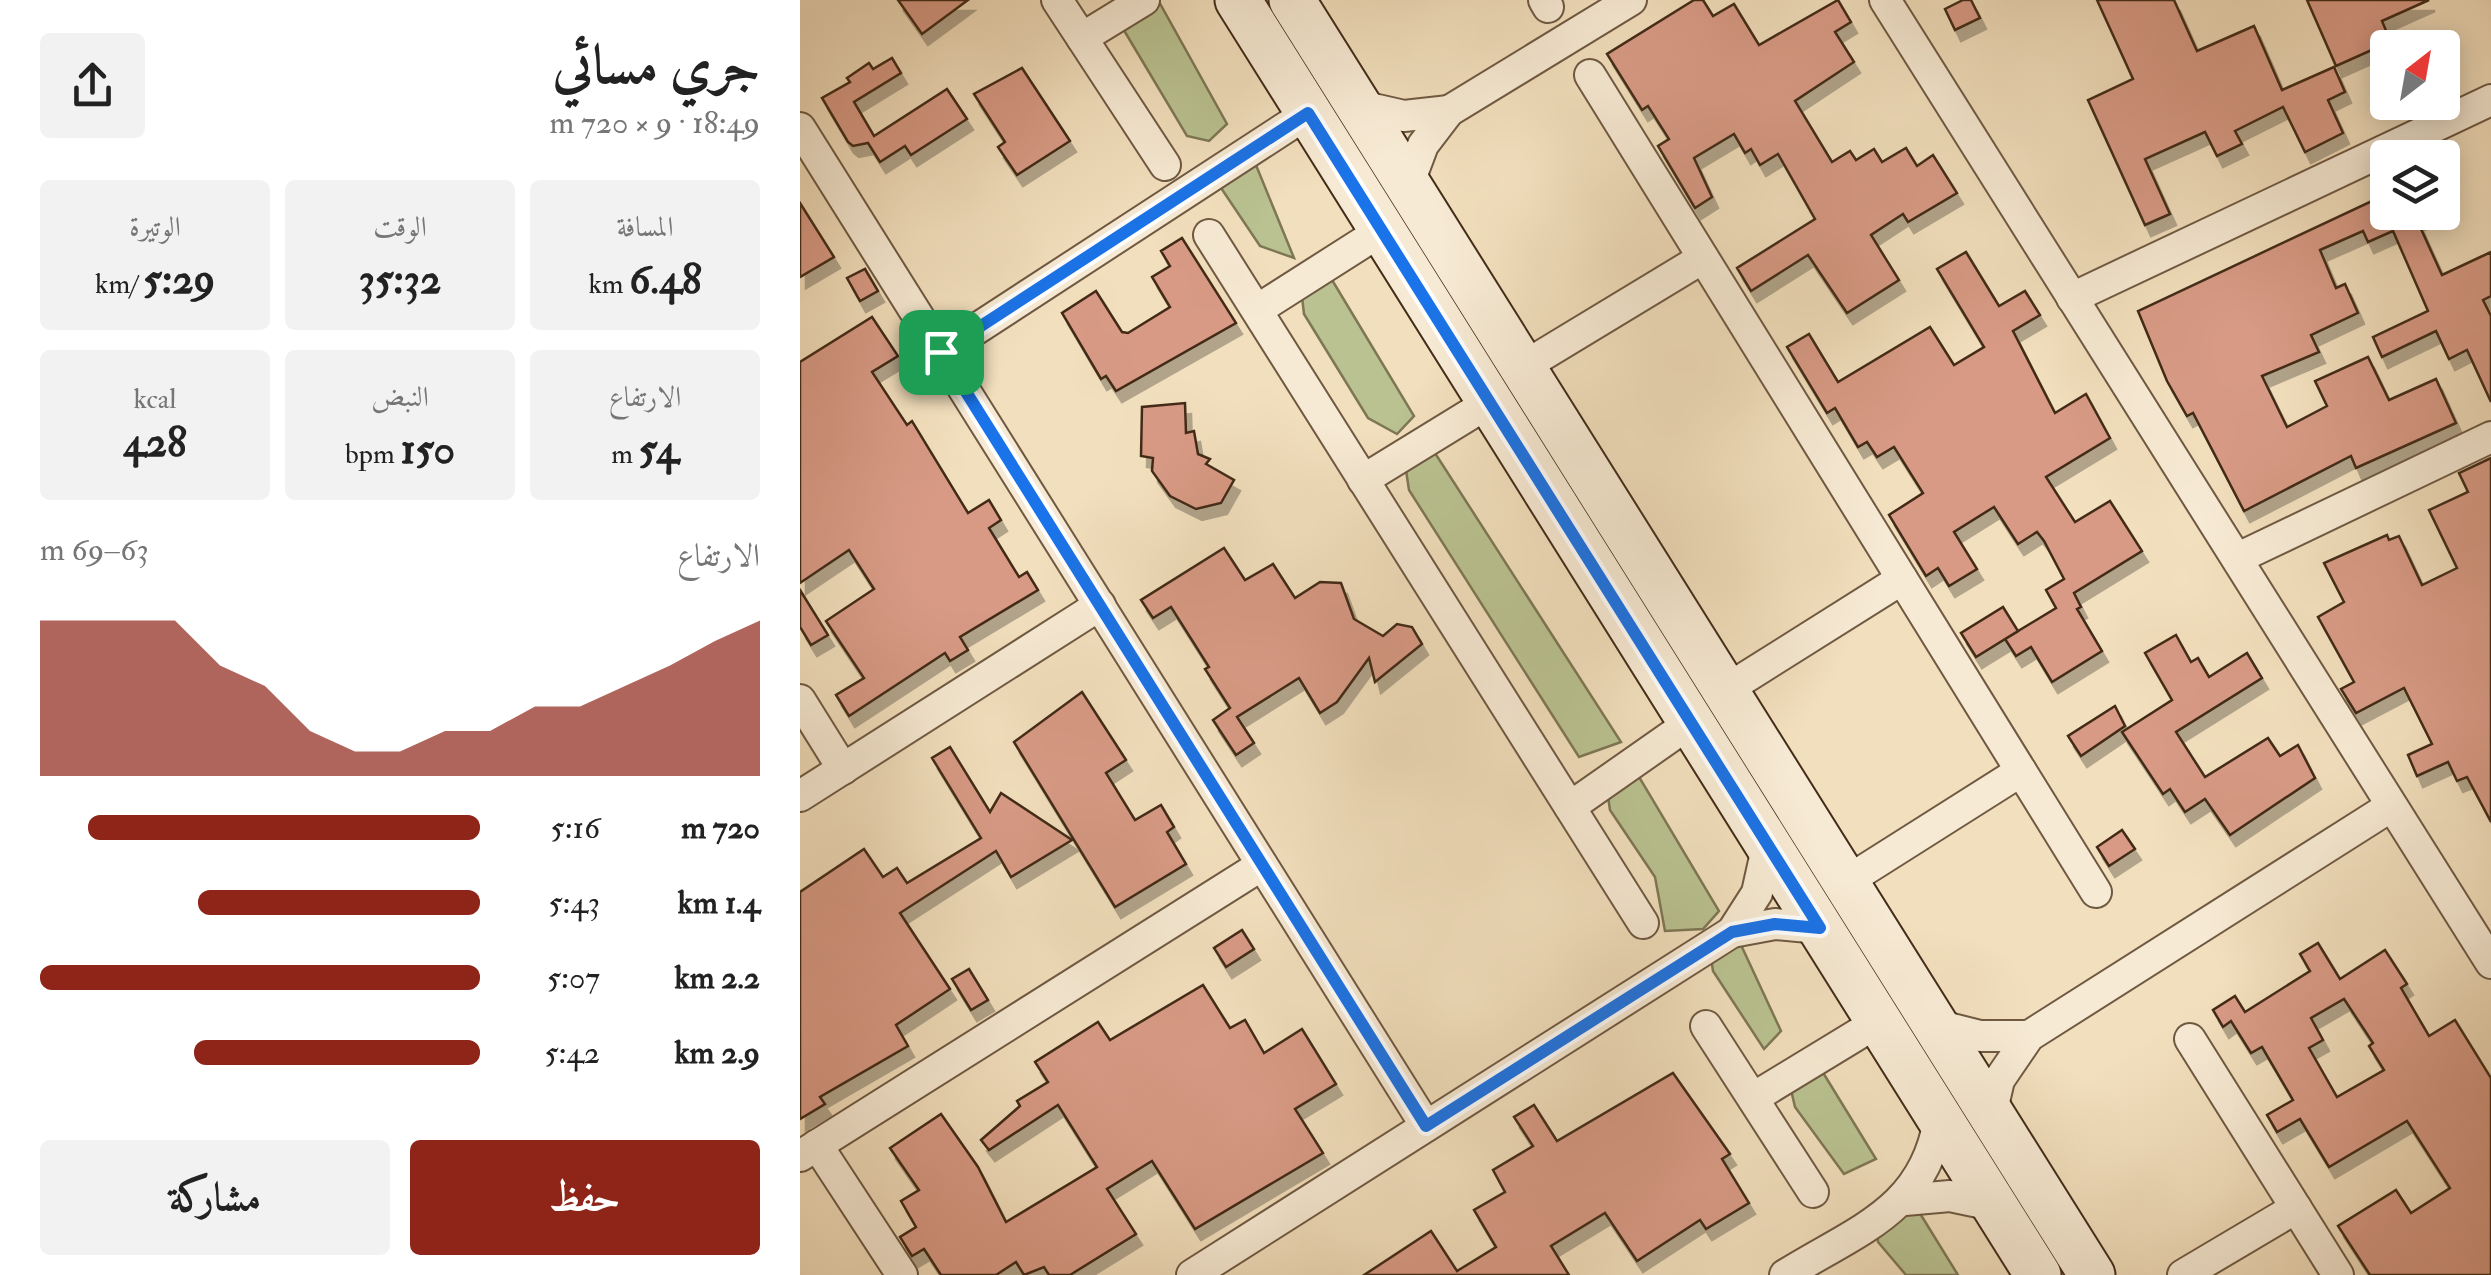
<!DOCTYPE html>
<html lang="ar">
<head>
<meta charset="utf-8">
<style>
	:root { --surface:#fff; --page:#f2f2f2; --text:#222; --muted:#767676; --accent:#8f2418 }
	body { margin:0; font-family:"IM FELL Double Pica",Amiri,serif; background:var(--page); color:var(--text); direction:rtl; height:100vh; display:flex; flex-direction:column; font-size:38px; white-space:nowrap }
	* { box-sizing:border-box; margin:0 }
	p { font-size:32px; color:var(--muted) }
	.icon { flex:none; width:55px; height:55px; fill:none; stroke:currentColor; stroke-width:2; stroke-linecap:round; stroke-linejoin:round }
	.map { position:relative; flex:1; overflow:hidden; direction:ltr }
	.panel { display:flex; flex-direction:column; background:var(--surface); width:800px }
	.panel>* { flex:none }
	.needle { width:65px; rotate:31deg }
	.buttons { position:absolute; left:1570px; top:30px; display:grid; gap:20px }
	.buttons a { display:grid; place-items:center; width:90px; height:90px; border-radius:10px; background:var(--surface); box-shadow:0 5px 25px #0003; font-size:50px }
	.pin { position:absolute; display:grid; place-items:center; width:85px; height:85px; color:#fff; margin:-42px; border-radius:20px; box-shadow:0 5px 15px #0006 }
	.round { display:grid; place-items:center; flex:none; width:105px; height:105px; border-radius:10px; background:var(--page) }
	.head { display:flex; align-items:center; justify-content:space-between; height:170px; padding:0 40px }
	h1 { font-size:55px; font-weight:800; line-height:75px }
	.stats { display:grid; grid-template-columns:repeat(3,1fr); gap:15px; height:170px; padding:10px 40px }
	.stats div { display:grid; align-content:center; border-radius:10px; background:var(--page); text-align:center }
	.stats b { font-size:42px; font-weight:800 }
	.stats small { font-size:28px; font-weight:400 }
	.stats p { font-size:28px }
	.chart { height:280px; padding:20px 40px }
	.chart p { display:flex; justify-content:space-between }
	.chart svg { width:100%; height:180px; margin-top:10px; fill:var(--accent); opacity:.7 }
	.cta { display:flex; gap:20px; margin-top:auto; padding:20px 40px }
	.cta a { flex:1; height:115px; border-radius:10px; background:var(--accent); color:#fff; font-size:40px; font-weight:800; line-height:115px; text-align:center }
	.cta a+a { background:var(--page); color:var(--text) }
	ul { padding:0 40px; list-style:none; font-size:32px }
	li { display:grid; grid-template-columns:160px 120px 1fr; align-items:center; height:75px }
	li i { height:25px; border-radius:12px; background:var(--accent) }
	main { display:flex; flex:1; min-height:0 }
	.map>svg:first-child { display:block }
</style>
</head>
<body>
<main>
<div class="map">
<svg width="1691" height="1275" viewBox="0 0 1691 1275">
	<defs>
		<filter id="shadow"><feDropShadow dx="6" dy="11" stdDeviation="0" flood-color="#0004"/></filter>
	</defs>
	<rect width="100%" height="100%" fill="#f2dfbd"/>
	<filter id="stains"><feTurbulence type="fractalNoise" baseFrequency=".002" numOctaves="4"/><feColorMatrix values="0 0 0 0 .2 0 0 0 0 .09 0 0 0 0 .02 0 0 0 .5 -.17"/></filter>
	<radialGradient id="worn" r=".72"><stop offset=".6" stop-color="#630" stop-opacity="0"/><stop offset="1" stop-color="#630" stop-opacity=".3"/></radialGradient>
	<g fill="#bac291" stroke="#7e7755" stroke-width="2.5">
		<polygon points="358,0 427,124 409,141 387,136 322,27"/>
		<polygon points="449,148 494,258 460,246 415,179"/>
		<polygon points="520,260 614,416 597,434 568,418 504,314 501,288"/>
		<polygon points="624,436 821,742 779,757 609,490 605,464"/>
		<polygon points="826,755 919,911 903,929 865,931 855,877 810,810 806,783"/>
		<polygon points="928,917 981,1031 964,1049 913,971 909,945"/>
		<polygon points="1011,1053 1076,1159 1044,1174 995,1107 989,1081"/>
		<polygon points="1100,1181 1158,1275 1106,1275 1078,1242 1075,1212"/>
	</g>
	<g fill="#d89a85" stroke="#432c19" stroke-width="2.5" fill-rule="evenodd" filter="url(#shadow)">
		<polygon points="98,0 168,0 122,34"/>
		<polygon points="894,0 903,0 913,16 934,4 959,45 1038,0 1051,22 1035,32 1054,62 995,101 1032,162 1050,151 1056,160 1074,149 1082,162 1106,148 1117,166 1133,155 1157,193 1108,222 1103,214 1071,235 1099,280 1047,313 1008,255 951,291 937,268 1015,219 978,154 960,165 951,149 945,153 934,134 894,158 912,197 895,208 858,146 869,139 848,106 842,110 807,54"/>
		<polygon points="1163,0 1171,0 1180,18 1155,30 1145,9"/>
		<polygon points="1297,0 1374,0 1397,51 1454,26 1482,90 1534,67 1545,92 1528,100 1543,133 1505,152 1483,107 1435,131 1442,144 1417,156 1405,132 1345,159 1370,214 1345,225 1288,100 1333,79"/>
		<polygon points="1507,0 1629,0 1582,21 1587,33 1579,36 1583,45 1536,66"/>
		<polygon points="92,58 101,73 54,102 74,136 147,89 167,119 111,155 105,146 80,162 68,143 53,146 48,142 22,98 50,82 47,78 69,63 73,69"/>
		<polygon points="222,68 270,141 217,175 198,147 205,142 174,94"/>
		<polygon points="1572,201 1577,212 1633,212 1617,220 1642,275 1691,252 1691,296 1683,300 1691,316 1691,402 1667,350 1649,359 1636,331 1582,357 1573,337 1628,311 1593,231 1568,242 1563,231 1520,250 1536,288 1545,284 1558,313 1511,335 1519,352 1462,376 1487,427 1527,406 1515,381 1568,357 1589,400 1636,379 1656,423 1556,468 1551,456 1444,511 1393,413 1387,416 1367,381 1338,311"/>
		<polygon points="0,203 34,257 0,277"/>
		<polygon points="382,238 436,323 316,391 306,376 301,379 262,313 296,291 322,332 328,333 370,307 352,277 370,266 361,251"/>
		<polygon points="1166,252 1199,306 1225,291 1240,315 1213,331 1255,413 1286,394 1310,438 1246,477 1275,522 1310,501 1342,551 1274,593 1281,607 1277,609 1302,651 1252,682 1231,647 1216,656 1205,639 1256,608 1246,590 1264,579 1244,541 1237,532 1218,544 1194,507 1154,532 1177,569 1149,586 1138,568 1126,576 1089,515 1123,493 1094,447 1077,457 1067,442 1058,447 1035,408 1027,413 987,347 1009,334 1038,382 1130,327 1154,365 1184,347 1137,269"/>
		<polygon points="65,269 78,291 60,301 47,278"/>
		<polygon points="72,317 98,356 72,372 107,425 112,421 168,513 189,500 201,520 189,528 219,577 227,572 238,590 160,637 168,650 150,661 145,653 49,716 36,695 64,678 26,621 74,589 49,550 0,583 0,362"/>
		<polygon points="385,403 386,433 394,431 398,454 410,459 406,464 434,480 421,503 396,509 370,496 352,471 353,458 341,456 342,407"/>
		<polygon points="1691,458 1691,822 1667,777 1657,781 1648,762 1617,776 1608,755 1632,744 1604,688 1556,713 1541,689 1554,682 1518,617 1544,602 1524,563 1587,535 1589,540 1599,536 1622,585 1657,568 1629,510 1668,492 1659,473"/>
		<polygon points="424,548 445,580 473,564 495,598 520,582 541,583 554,619 583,636 597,624 612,627 622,644 575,682 569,658 537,702 520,713 499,678 437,717 454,743 436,755 413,720 430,708 405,669 409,667 371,607 353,618 341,600"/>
		<polygon points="0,590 28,635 11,645 0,627"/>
		<polygon points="1203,607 1218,631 1176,657 1161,633"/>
		<polygon points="1376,635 1391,662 1398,658 1409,677 1447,653 1462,678 1376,732 1405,777 1468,738 1480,756 1498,745 1515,778 1430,835 1405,799 1385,812 1370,789 1363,794 1322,732 1372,700 1345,653"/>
		<polygon points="282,692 326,760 306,773 335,820 361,805 374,827 367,832 386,864 315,907 214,742"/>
		<polygon points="1315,706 1325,726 1281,756 1268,736"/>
		<polygon points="150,747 190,812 201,793 272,840 211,877 196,851 100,913 150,989 96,1025 108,1046 20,1097 25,1104 0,1119 0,892 64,849 83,877 97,868 107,883 181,838 132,758"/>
		<polygon points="1322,830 1335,849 1309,866 1297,847"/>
		<polygon points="442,930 454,949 426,967 414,948"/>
		<path d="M1518,943L1540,979L1585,950L1607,984L1601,988L1629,1036L1655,1020L1691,1078V1275H1570L1538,1226L1596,1190L1611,1213L1650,1188L1607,1121L1529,1167L1500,1119L1477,1132L1467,1115L1493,1100L1462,1047L1451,1053L1431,1021L1423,1027L1413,1010L1435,996L1445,1012L1510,971L1500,954ZM1544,999L1573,1043L1569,1046L1584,1070L1537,1097L1509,1048L1523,1040L1511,1018Z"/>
		<polygon points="169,969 188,1000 171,1010 152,979"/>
		<polygon points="403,985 430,1028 445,1020 464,1053 502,1029 536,1084 495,1109 523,1153 395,1229 352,1161 307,1189 336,1234 270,1275 249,1275 244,1267 224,1275 216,1262 196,1275 141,1275 124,1249 112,1256 100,1237 116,1227 101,1201 119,1190 90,1148 141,1114 178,1167 206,1222 297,1167 258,1105 189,1150 181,1140 220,1106 217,1101 248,1082 235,1062 298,1022 310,1040"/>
		<polygon points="873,1073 930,1154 922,1159 949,1203 906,1229 900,1220 837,1261 805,1213 751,1246 769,1275 564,1275 631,1231 657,1271 696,1247 674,1210 705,1192 693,1170 733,1146 714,1117 734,1105 757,1141"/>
	</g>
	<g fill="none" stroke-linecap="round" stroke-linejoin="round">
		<defs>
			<g id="street">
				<polyline points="257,0 365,165"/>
				<polyline points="744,0 748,7"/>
				<polyline points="1085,0 1691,963"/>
				<polyline points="282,38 344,0"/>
				<polyline points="790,75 1296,892"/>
				<polyline points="560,106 604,116 649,111"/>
				<polyline points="0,128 626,1126"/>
				<polyline points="608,185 623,145 649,111 831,0"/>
				<polyline points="409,235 843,923"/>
				<polyline points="1272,298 1691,100"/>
				<polyline points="457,310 581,231"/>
				<polyline points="141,352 508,113"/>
				<polyline points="723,367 903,258"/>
				<polyline points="563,480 690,402"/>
				<polyline points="1438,558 1691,437"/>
				<polyline points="924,691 1102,579"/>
				<polyline points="0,700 43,769"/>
				<polyline points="0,796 300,605"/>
				<polyline points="770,807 890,723"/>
				<polyline points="1044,883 1221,771"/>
				<polyline points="932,932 957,893 967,848"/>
				<polyline points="1132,1024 1180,1036 1229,1036"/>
				<polyline points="906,1026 1013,1192"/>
				<polyline points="1390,1039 1538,1275"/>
				<polyline points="953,1098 1078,1022"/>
				<polyline points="1191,1115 1199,1080 1229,1036 1590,807"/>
				<polyline points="17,1145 102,1275"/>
				<polyline points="0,1156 462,865"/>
				<polyline points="1105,1200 1150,1196 1193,1205"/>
				<polyline points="392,1275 932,932 975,924 1019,928"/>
				<path d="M985,1275C1057,1230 1124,1211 1139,1120"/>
				<polyline points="1383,1275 1496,1208"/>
			</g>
			<g id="secondary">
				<polyline points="438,0 1238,1275"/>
				<polyline points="492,0 1292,1275"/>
			</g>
		</defs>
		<use href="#street" stroke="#6f5942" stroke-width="34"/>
		<use href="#secondary" stroke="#432c19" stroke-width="49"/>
		<use href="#street" stroke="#f7ead4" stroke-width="30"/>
		<use href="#secondary" stroke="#f7ead4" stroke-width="45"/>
	</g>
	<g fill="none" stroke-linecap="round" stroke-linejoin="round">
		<defs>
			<polygon id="route" points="508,113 1020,928 975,924 932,932 626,1126 141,352"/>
		</defs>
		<use href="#route" stroke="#fff" stroke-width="20"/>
		<use href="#route" stroke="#1a73e8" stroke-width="12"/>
	</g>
	<rect width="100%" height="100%" filter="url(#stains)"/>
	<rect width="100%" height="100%" fill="url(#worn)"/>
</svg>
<div class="buttons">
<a><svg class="needle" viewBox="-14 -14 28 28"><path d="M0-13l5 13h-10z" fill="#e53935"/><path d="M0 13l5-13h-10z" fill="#767676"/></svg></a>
<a><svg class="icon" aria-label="layers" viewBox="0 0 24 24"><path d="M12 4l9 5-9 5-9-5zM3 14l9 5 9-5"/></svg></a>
</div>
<div class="pin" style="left:141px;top:352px;background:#1e9e55"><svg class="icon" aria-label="arrive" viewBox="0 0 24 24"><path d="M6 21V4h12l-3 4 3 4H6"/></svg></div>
</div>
<section class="panel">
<div class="head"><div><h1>جري مسائي</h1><p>18:49 · 9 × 720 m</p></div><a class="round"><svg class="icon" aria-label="share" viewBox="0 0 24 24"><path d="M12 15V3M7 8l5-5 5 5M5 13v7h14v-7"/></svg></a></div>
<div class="stats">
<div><p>المسافة</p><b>6.48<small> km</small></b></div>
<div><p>الوقت</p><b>35:32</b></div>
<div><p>الوتيرة</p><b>5:29<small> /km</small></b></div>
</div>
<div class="stats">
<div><p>الارتفاع</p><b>54<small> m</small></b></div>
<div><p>النبض</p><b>150<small> bpm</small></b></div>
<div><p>kcal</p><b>428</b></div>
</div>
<div class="chart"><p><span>الارتفاع</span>63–69 m</p>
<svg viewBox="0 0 160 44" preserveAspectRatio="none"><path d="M0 44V6L10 6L20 6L30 6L40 17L50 22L60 33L70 38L80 38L90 33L100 33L110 27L120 27L130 22L140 17L150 11L160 6V44z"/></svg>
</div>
<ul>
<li><b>720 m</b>5:16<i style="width:89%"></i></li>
<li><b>1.4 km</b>5:43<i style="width:64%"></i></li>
<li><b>2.2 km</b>5:07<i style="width:100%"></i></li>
<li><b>2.9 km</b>5:42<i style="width:65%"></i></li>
</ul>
<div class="cta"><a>حفظ</a><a>مشاركة</a></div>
</section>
</main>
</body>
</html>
